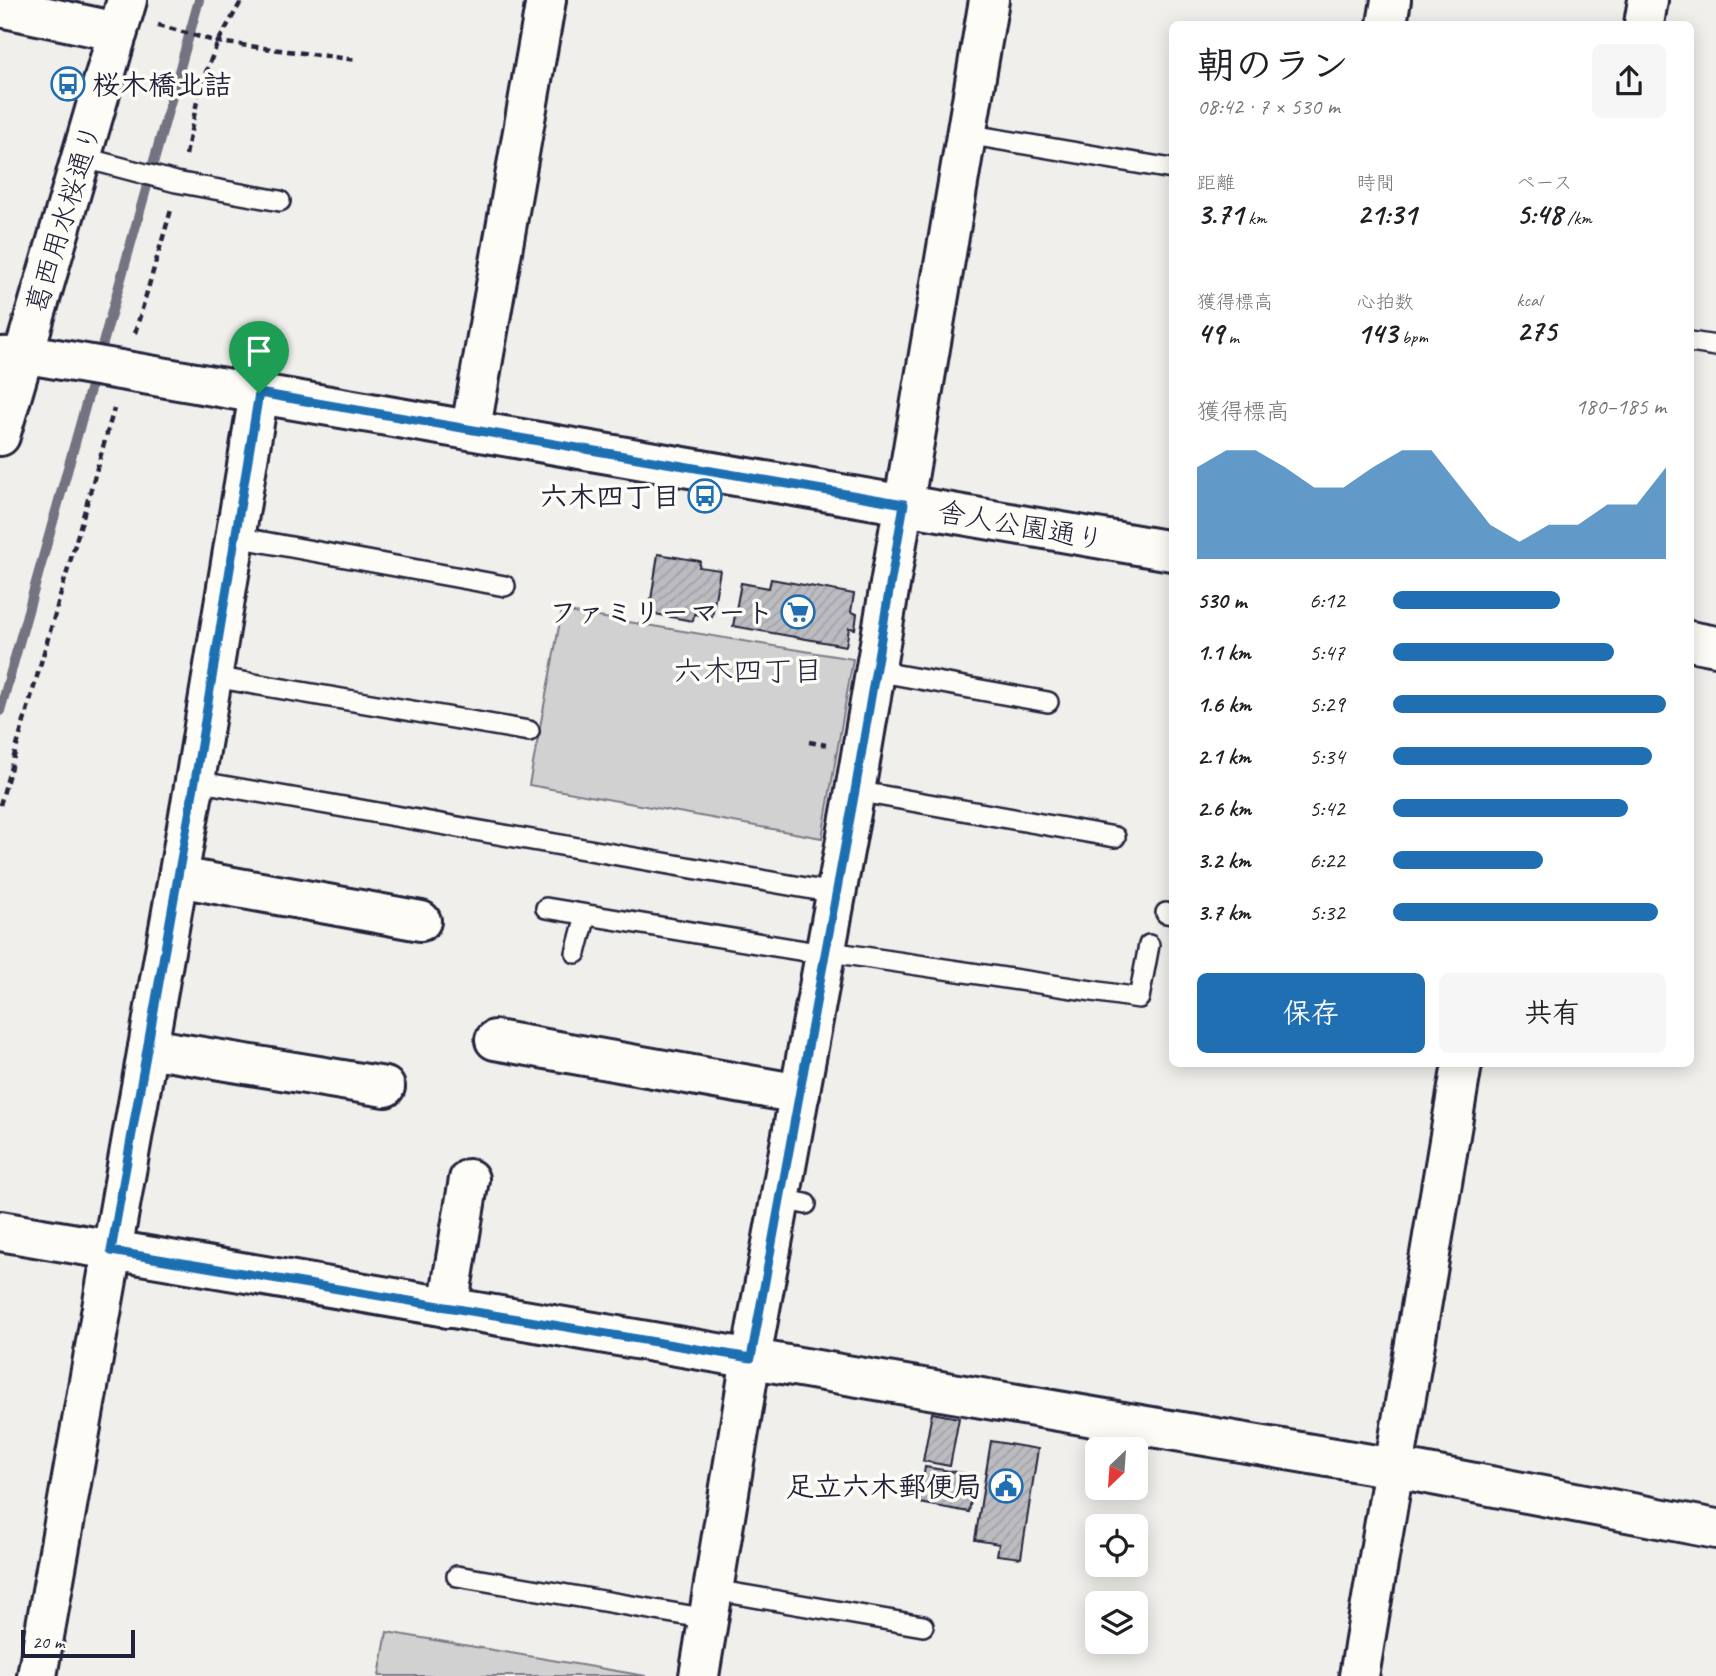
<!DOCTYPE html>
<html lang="ja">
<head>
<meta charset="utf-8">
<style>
	:root { --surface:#fff; --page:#f6f6f6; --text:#202124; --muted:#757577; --accent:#1f6fb2 }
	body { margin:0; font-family:Caveat,"Klee One",sans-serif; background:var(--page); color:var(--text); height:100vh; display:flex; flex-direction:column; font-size:26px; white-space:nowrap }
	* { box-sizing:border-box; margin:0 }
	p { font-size:23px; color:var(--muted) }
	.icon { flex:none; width:38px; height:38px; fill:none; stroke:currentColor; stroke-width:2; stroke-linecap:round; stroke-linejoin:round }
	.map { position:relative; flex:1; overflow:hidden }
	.panel { position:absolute; left:1169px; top:21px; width:525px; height:1046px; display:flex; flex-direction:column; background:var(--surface); border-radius:10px; box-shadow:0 4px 18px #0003 }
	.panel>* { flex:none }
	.needle { width:46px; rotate:205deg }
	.controls { position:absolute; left:1085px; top:1437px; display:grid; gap:14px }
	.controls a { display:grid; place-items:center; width:63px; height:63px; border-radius:10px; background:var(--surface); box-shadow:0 4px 18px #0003; font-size:35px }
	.scale { position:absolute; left:21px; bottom:18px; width:114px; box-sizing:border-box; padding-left:7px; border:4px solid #22223b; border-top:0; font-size:19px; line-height:24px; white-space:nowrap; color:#22223b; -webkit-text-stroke:5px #fdfcf7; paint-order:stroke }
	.pin { position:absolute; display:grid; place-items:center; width:60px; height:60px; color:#fff; margin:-72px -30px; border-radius:50% 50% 50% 0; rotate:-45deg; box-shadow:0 0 7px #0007 }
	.pin .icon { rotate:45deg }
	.round { display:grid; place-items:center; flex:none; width:74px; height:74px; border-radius:10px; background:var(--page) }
	.headline { display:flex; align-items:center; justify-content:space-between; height:119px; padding:0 28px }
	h1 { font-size:38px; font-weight:700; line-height:52px }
	.stats { display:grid; grid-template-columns:repeat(3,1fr); gap:10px; height:119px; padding:7px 28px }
	.stats div { display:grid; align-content:center }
	.stats b { font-size:30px; font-weight:700 }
	.stats small { font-size:19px; font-weight:400 }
	.stats p { font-size:19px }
	.chart { height:196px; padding:14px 28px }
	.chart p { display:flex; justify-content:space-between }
	.chart svg { width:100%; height:126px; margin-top:7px; fill:var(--accent); opacity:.7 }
	.cta { display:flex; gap:14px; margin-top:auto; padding:14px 28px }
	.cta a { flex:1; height:80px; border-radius:10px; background:var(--accent); color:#fff; font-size:28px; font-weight:700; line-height:80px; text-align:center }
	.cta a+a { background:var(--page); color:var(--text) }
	ul { padding:0 28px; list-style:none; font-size:23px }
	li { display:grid; grid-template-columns:112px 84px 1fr; align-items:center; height:52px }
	li i { height:18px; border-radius:9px; background:var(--accent) }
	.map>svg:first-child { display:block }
</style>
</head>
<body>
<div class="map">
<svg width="1716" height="1676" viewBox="0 0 1716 1676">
	<defs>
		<pattern id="building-hatch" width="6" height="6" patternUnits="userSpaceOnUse" patternTransform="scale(1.75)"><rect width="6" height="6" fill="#bcbcc0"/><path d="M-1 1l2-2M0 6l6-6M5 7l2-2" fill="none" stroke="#a1a1a6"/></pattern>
	</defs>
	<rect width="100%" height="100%" fill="#f0efec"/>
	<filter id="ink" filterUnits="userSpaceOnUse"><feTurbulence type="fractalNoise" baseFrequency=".0143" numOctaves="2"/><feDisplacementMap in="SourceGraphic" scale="14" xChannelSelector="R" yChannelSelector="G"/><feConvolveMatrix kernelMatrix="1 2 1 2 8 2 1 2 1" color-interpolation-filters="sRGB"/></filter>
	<g filter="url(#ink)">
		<g fill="#d2d1d1" stroke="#7a7a86" stroke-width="2">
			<polygon points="562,611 853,659 822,838 529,785"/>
			<polygon points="387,1632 646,1676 379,1676"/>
		</g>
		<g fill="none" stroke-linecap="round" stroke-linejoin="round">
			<polyline stroke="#737381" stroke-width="10" points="0,711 199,0"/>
		</g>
		<g fill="url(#building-hatch)" stroke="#22223b" stroke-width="2">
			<polygon points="658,554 700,561 699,567 720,570 712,617 694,614 693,621 649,613"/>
			<polygon points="771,579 854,594 851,612 857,614 855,629 849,628 846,646 733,626 741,583 769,588"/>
			<polygon points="932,1413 959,1418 950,1466 923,1461"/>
			<polygon points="991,1441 1038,1449 1021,1558 997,1555 999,1544 975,1540"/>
			<polygon points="925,1467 975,1475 969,1512 919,1503"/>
		</g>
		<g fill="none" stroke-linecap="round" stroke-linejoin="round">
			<defs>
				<g id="service">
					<polyline points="966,134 1172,169"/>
					<polyline points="81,157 176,182 280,201"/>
					<polyline points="1690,342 1716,346"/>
					<polyline points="236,537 505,586"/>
					<polyline points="875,671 1048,702"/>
					<polyline points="213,677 529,731"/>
					<polyline points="195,781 835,893"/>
					<polyline points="855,791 1115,837"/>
					<polyline points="546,908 823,954"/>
					<polyline points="1166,913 1172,914"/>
					<polyline points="824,951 1139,998 1149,945"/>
					<polyline points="576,953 586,915"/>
					<polyline points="780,1199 806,1204"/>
					<polyline points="457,1576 708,1619"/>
					<polyline points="714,1590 923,1626"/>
				</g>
				<g id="minor">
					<polyline points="0,7 118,32"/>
					<polyline points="1387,24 1391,0"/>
					<polyline points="1644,24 1648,0"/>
					<polyline points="471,428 546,0"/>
					<polyline points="178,877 421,921"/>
					<polyline points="495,1040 800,1094"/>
					<polyline points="148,1048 385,1087"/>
					<polyline points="0,1231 1417,1472 1716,1529"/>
					<polyline points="448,1308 469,1179"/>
					<polyline points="37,1676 195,781 259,393"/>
					<polyline points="699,1676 751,1358 855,791 989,0"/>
					<polyline points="1359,1676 1462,1064"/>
				</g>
				<g id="tertiary">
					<polyline points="0,357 39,356 1172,551"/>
					<polyline points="0,436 127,0"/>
					<polyline points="1690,641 1716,646"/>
				</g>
			</defs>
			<use href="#service" stroke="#22223b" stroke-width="24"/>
			<use href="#minor" stroke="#22223b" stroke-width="44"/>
			<use href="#tertiary" stroke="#22223b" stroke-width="44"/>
			<g stroke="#22223b" stroke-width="4.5" stroke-dasharray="7 5" stroke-linecap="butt">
				<polyline points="158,25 218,42 357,60"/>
				<polyline points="186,155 200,87 218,42 242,0"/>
				<polyline points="135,333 171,210"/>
				<polyline points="809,742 826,745"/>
				<polyline points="0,805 114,409"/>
			</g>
			<use href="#service" stroke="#fdfcf7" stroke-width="19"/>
			<use href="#minor" stroke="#fdfcf7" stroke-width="38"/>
			<use href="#tertiary" stroke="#fdfcf7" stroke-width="38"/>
		</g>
	</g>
	<g fill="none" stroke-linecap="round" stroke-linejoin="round" filter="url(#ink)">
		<defs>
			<polygon id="route" points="259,393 904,504 855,791 751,1358 111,1251 195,781"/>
		</defs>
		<use href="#route" stroke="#fff" stroke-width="14"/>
		<use href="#route" stroke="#1f6fb2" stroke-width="9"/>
	</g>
	<defs>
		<symbol id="bus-ring" viewBox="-11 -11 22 22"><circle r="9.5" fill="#fdfcf7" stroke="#1f6fb2" stroke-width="1.5"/><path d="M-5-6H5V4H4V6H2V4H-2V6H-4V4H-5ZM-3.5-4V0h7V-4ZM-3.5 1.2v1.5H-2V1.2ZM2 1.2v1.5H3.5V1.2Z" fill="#1f6fb2"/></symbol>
		<symbol id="supermarket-ring" viewBox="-11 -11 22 22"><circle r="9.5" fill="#fdfcf7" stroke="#1f6fb2" stroke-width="1.5"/><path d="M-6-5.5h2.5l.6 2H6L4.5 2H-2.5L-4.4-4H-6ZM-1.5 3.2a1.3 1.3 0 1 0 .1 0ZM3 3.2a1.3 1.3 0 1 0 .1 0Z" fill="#1f6fb2"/></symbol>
		<symbol id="civic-ring" viewBox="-11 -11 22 22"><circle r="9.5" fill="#fdfcf7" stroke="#1f6fb2" stroke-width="1.5"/><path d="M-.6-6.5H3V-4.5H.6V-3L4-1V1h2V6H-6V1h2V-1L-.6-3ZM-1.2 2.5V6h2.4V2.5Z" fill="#1f6fb2"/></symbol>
	</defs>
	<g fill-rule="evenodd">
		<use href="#bus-ring" x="49" y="65" width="38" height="38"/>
		<use href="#bus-ring" x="686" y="477" width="38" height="38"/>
		<use href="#supermarket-ring" x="779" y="593" width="38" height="38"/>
		<use href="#civic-ring" x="987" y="1467" width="38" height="38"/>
	</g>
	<g text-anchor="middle" stroke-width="7" stroke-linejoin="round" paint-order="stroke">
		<g font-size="28" font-weight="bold" fill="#22223b" stroke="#fdfcf7" text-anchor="end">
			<text x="92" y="94" text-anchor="start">桜木橋北詰</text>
			<text x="680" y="506">六木四丁目</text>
			<text x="774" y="622">ファミリーマート</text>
			<text x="982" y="1496">足立六木郵便局</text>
		</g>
		<g font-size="28" fill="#22223b" stroke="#fdfcf7">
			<text transform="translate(63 218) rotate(-73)" y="10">葛西用水桜通り</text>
			<text transform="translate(1021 525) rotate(10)" y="10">舎人公園通り</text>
		</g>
		<g font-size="30" fill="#22223b" stroke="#fdfcf7">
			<text x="748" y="681">六木四丁目</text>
		</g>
	</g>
</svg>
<div class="controls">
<a><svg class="needle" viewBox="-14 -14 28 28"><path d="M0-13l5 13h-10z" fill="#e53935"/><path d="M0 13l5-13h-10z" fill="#757577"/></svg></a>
<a><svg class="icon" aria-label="locate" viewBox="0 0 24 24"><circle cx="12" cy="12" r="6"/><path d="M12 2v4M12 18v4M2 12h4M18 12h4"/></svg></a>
<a><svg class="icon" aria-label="layers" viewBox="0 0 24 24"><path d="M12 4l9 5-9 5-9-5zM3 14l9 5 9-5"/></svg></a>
</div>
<div class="scale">20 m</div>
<div class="pin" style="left:259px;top:393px;background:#1e9e55"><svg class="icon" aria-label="arrive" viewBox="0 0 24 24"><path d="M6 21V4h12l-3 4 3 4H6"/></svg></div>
<section class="panel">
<div class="headline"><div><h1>朝のラン</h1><p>08:42 · 7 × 530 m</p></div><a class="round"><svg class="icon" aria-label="share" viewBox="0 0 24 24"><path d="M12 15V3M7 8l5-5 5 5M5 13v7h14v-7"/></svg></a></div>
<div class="stats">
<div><p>距離</p><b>3.71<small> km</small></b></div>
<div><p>時間</p><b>21:31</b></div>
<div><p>ペース</p><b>5:48<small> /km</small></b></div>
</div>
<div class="stats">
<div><p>獲得標高</p><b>49<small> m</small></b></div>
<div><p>心拍数</p><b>143<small> bpm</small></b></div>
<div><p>kcal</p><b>275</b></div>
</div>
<div class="chart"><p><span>獲得標高</span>180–185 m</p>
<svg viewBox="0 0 160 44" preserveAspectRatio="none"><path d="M0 44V12L10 6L20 6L30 12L40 19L50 19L60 12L70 6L80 6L90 19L100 32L110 38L120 32L130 32L140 25L150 25L160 12V44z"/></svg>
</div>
<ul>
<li><b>530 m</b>6:12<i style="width:61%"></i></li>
<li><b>1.1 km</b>5:47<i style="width:81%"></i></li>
<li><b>1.6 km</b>5:29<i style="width:100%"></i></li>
<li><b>2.1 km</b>5:34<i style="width:95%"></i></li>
<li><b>2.6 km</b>5:42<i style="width:86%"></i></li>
<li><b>3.2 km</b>6:22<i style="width:55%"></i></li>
<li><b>3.7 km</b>5:32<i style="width:97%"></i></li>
</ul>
<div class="cta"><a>保存</a><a>共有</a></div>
</section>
</div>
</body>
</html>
